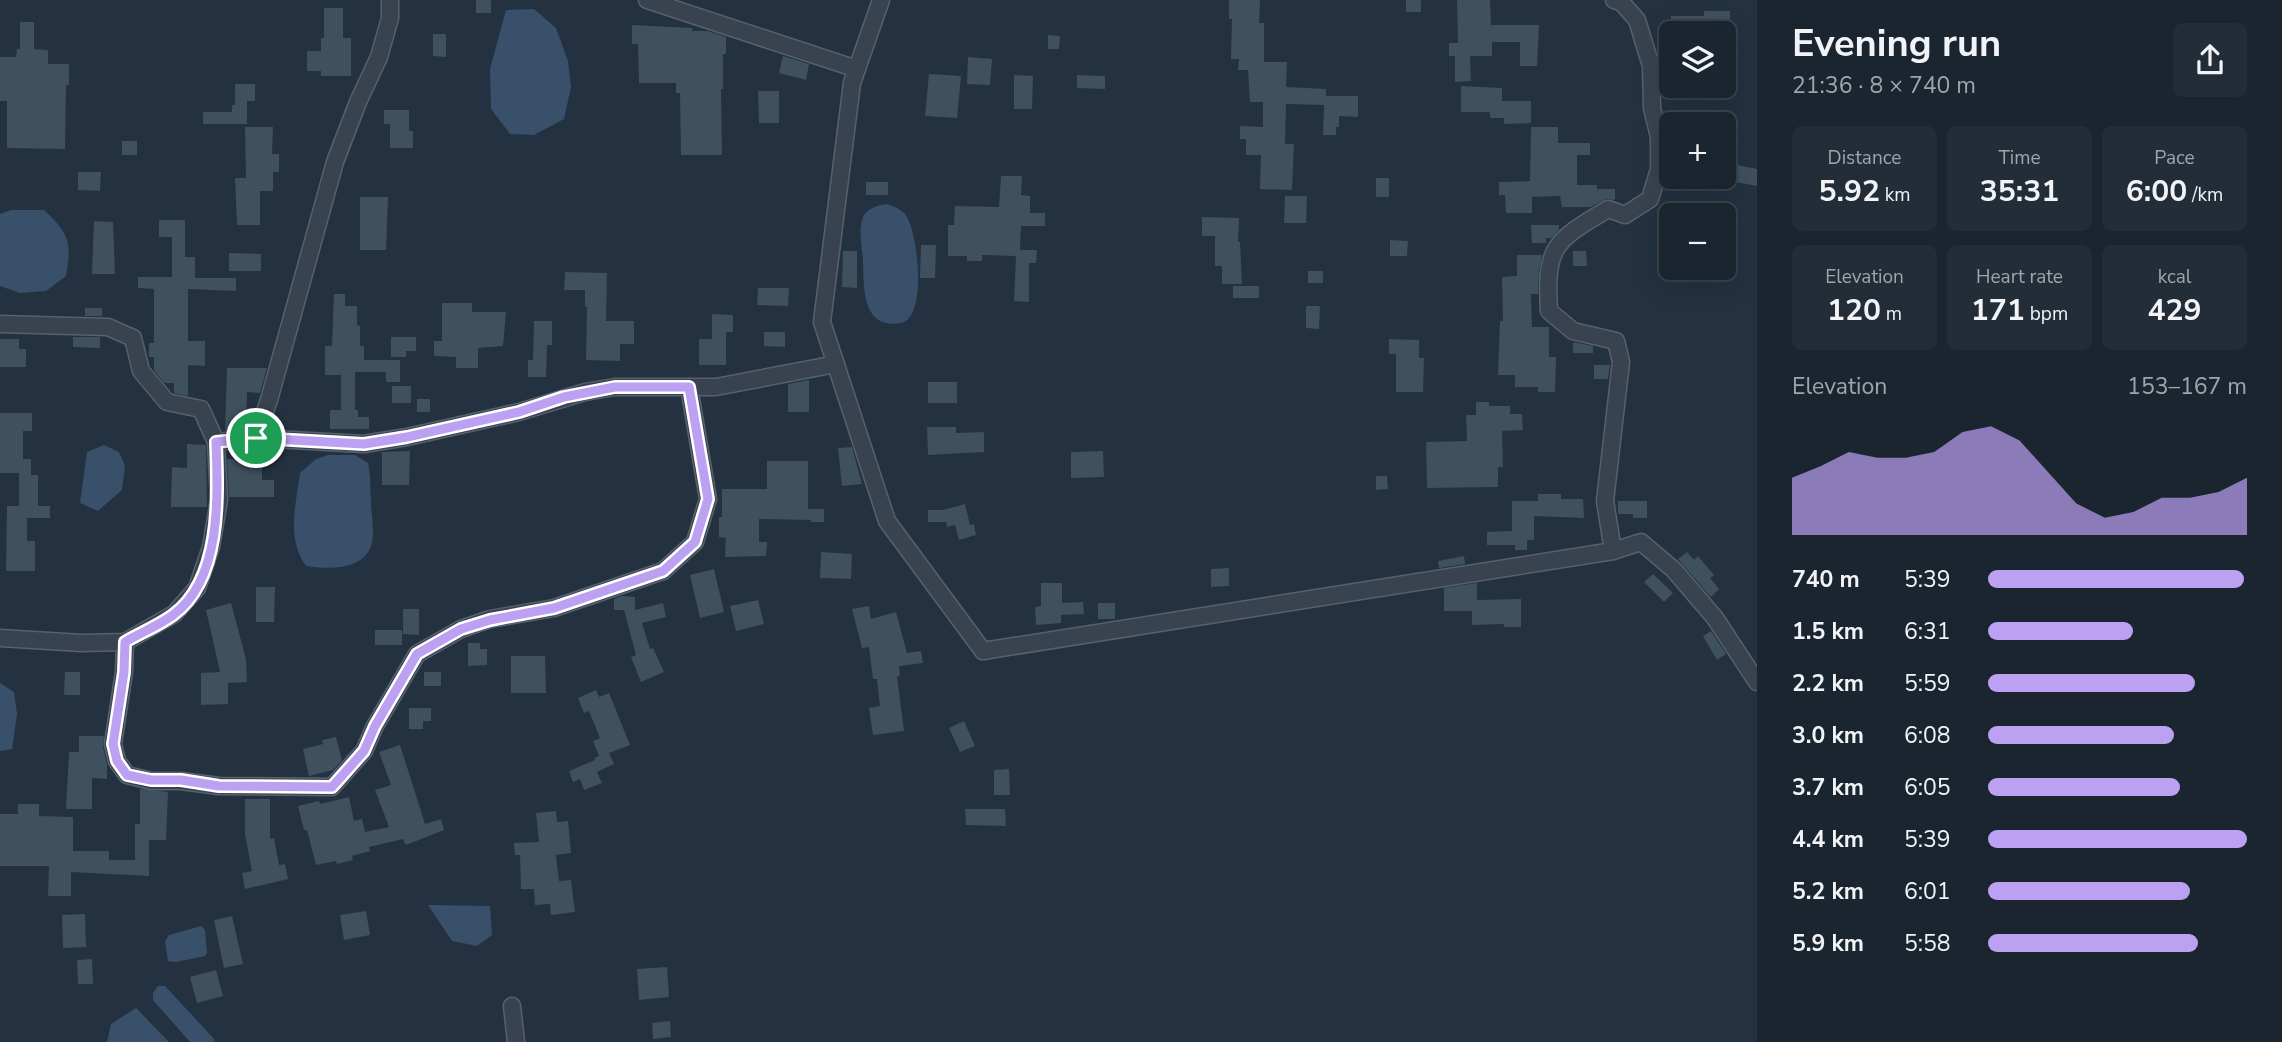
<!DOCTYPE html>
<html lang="en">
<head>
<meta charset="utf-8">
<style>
	:root { --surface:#1a2530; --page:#232d38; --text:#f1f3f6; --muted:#9fa5ab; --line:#38424c; --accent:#bca0f2 }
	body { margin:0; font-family:"Nunito Sans",sans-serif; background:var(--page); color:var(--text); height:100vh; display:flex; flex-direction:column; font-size:26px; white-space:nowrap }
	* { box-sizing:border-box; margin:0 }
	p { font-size:23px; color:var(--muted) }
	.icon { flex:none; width:38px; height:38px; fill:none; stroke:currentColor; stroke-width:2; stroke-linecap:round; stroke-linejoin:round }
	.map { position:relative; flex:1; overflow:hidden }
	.details { display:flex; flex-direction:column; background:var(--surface); width:525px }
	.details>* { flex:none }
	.controls { position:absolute; left:1659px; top:21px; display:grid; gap:14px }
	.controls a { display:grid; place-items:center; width:77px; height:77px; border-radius:10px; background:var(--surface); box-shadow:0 7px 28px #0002,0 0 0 2px var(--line); font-size:35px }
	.pin { position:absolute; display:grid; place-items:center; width:60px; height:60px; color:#fff; margin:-30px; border:4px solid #fff; border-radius:50%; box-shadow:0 2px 7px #0007 }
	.round { display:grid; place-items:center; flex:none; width:74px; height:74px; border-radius:10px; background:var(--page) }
	.head { display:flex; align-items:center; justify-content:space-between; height:119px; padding:0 35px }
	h1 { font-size:38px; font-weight:700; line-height:52px }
	.figures { display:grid; grid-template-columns:repeat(3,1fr); gap:10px; height:119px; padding:7px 35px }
	.figures div { display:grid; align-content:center; border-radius:10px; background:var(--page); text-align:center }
	.figures b { font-size:30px; font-weight:700 }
	.figures small { font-size:19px; font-weight:400 }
	.figures p { font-size:19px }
	.chart { height:196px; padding:14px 35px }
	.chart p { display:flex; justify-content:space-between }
	.chart svg { width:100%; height:126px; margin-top:7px; fill:var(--accent); opacity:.7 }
	ul { padding:0 35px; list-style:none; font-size:23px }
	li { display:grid; grid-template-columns:112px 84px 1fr; align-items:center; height:52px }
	li i { height:18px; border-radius:9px; background:var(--accent) }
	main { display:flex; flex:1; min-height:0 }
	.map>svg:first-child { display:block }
</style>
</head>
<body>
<main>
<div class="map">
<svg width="1757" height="1042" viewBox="0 0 1757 1042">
	<rect width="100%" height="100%" fill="#233140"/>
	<g fill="#38506a">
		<polygon points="534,9 556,28 568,61 571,87 564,119 534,135 510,134 491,109 490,69 506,10"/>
		<path d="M886,204C893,206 899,208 905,214C918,230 928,318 901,323C861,330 864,286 863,260C862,247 858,230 863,217C867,208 877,206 886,204Z"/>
		<path d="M11,210H44C69,233 72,243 66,276L46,291L20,293L0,286V214Z"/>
		<polygon points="104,445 119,452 125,466 122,490 98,511 80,503 87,452"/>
		<path d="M328,455H355L368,463C371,476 370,488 371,501C371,515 376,536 370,549C359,571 326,569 306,566C286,539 296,504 300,473L316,459Z"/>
		<polygon points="0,683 14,692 17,714 12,749 0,751"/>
		<polygon points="428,905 490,906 492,935 477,946 452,941"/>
		<polygon points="201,926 205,930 207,953 205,956 176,962 168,961 165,941 169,935"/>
		<polygon points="158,986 165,986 215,1040 213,1042 190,1042 153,1000 153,993"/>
		<polygon points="136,1008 169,1042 107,1042 111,1024"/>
	</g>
	<g fill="#3f505f">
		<rect x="476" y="0" width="15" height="13"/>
		<polygon points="1229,0 1260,0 1259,23 1264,23 1264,62 1287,62 1286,87 1326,89 1326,96 1358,96 1358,117 1339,116 1339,127 1336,127 1336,135 1323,135 1324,105 1286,104 1285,144 1294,144 1292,190 1260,189 1261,155 1246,155 1246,139 1240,139 1240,126 1263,127 1263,102 1250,102 1248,70 1238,70 1239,59 1231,59 1232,19 1229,19"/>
		<rect x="1406" y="0" width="15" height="12"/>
		<polygon points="1457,0 1490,0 1491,25 1539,25 1537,66 1520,66 1520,42 1492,42 1492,56 1470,56 1471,81 1455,82 1455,56 1449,56 1449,43 1458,43"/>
		<polygon points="324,8 343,8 343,38 351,38 351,76 321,76 321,71 307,71 307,51 321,51 321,38 324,38"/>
		<polygon points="1704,11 1730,11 1730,33 1671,33 1671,16 1704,16"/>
		<polygon points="20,22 34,22 34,49 48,50 48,64 69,64 69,85 66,85 65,149 7,148 7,101 0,101 0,57 16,57 17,49 20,49"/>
		<polygon points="632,25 692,28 692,31 708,31 726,37 726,54 723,54 723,89 721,89 722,155 681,155 680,93 676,93 676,83 639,83 638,44 632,44"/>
		<polygon points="433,34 446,34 446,57 433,56"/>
		<polygon points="1048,35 1060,36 1059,49 1048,49"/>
		<polygon points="783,56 809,64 806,80 779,73"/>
		<polygon points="968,57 992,59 990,85 967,84"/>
		<polygon points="929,74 961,76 957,118 925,116"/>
		<polygon points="1014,75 1033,76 1032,109 1014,109"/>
		<polygon points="1077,75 1105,76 1105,89 1077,88"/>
		<polygon points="235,84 255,84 255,101 247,101 247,124 203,124 203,112 232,112 232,105 235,105"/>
		<polygon points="1461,86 1502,88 1502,101 1531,101 1531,123 1504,124 1504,118 1490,118 1490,112 1461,112"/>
		<polygon points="758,91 779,91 779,123 759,123"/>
		<polygon points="384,110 409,110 409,131 413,131 413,148 390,148 390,124 384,124"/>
		<polygon points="245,127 273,127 272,154 279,154 279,172 273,172 273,191 260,191 260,225 237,225 235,178 246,178"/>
		<polygon points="1531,127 1558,127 1558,143 1590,143 1590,155 1577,155 1577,185 1597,185 1597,189 1615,189 1615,200 1606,199 1590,207 1562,207 1560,196 1532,197 1532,213 1506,213 1505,195 1499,195 1499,182 1530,181"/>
		<rect x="122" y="141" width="15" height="14"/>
		<polygon points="1728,163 1757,169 1757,186 1725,180"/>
		<polygon points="78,172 101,172 100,191 78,190"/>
		<polygon points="1001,176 1022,176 1021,195 1030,196 1030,213 1045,213 1045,226 1021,226 1020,250 1037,250 1036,263 1029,263 1029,302 1014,301 1016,256 982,255 982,261 967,261 967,256 948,256 948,225 954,225 955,206 999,207"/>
		<rect x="1376" y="178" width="13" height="19"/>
		<rect x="866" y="182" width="22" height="13"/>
		<polygon points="1285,196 1307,196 1306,223 1284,223"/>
		<polygon points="360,197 388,197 386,250 360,250"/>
		<polygon points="1202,217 1239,218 1238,242 1240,242 1242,284 1222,284 1222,266 1215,266 1215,236 1202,236"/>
		<polygon points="159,220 185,220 185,257 195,257 195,278 236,278 236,291 188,289 188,341 205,341 205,366 188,365 188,396 174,393 174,383 164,383 154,370 154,357 149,357 149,343 154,343 154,289 138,288 138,277 172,277 172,237 159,237"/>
		<polygon points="94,221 113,222 115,274 92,274"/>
		<polygon points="1531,225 1559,225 1559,230 1551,238 1546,238 1546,243 1532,243"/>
		<polygon points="1390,240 1408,241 1407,256 1390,256"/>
		<polygon points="921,245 936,245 935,278 920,278"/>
		<polygon points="843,251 857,251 857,288 842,287"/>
		<polygon points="1573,251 1586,251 1587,266 1573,266"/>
		<polygon points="229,253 261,254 261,271 229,271"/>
		<polygon points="1517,255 1542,255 1539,271 1538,294 1531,294 1532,327 1549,327 1549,357 1556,357 1555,392 1538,392 1538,387 1515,387 1515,375 1498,375 1500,321 1503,321 1502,277 1517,276"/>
		<rect x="1308" y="271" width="15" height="12"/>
		<polygon points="565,272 607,273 606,321 634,321 634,344 620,344 620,361 586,360 587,307 585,307 585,290 564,290"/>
		<rect x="1233" y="286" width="26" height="12"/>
		<polygon points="758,288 789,288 788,306 757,305"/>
		<polygon points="334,294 345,294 345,306 357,306 357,325 360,326 360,346 364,346 364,360 400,360 400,382 386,382 386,372 355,372 355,410 358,410 358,417 369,417 369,429 330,429 330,410 341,410 341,375 325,375 325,346 332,346"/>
		<polygon points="442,303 472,303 472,312 506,312 503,346 478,348 478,368 456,368 456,357 434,356 434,341 442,341"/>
		<polygon points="1306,306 1320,306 1319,329 1306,328"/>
		<rect x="85" y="308" width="17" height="8"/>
		<polygon points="712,314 733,315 733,332 726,332 726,365 699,365 699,339 712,339"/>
		<polygon points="534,321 552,321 552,345 547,345 546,377 528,377 528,360 533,360"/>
		<polygon points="764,332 785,332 785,347 764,346"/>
		<polygon points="73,337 100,337 100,348 73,347"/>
		<polygon points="391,337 416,337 416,351 406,351 406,357 391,357"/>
		<polygon points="0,339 19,339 19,349 26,349 26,367 0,367"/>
		<polygon points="1389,339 1419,340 1419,358 1424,358 1423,392 1396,392 1396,354 1389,354"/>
		<polygon points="1573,342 1593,346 1593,353 1573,353"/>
		<polygon points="1594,365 1610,365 1608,379 1594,379"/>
		<polygon points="227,368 267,368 260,393 247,392 246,428 225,431"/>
		<polygon points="809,380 809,412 788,412 788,384"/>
		<rect x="928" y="382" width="29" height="21"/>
		<rect x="392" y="386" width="19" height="17"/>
		<rect x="417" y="399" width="13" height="13"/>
		<polygon points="1476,402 1489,402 1489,406 1510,406 1510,414 1522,414 1523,430 1502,431 1503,467 1498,467 1498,487 1427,488 1426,442 1467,441 1466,415 1476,415"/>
		<polygon points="0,413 32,413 32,431 23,431 23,459 31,459 31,475 38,475 38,506 50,506 50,518 27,518 27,541 35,541 35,571 6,571 7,506 19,506 19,473 0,473"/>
		<polygon points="927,427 956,427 956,433 984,432 984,452 928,455"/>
		<polygon points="187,444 206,445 207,507 171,507 172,467 187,468"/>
		<polygon points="852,447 862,484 842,486 838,448"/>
		<polygon points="410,451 409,485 382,485 382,452"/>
		<polygon points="1103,451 1104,477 1071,478 1071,452"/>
		<polygon points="227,459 262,460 262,480 274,480 274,497 229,497"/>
		<polygon points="767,461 808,461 808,509 824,509 824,522 811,522 811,520 759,519 759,542 767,542 766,556 725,557 726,538 719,537 719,517 722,517 722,489 767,489"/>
		<polygon points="1376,476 1387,476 1388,489 1376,490"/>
		<polygon points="1538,494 1561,494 1561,499 1583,499 1584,518 1534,516 1534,540 1527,540 1527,550 1515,550 1515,545 1487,545 1487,532 1512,531 1512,501 1538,501"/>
		<polygon points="1618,501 1647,501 1647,518 1633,518 1633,514 1618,514"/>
		<polygon points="965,504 970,525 974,524 976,535 959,540 955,525 947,527 946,522 928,522 928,510 943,510"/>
		<polygon points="821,552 852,554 851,579 820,578"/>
		<polygon points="1687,552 1694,560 1698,556 1714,575 1710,578 1719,589 1711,597 1678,559"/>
		<polygon points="1464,556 1465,564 1439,568 1438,561"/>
		<polygon points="1229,568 1229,586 1211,587 1211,569"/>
		<polygon points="714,569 724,612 700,618 690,575"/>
		<polygon points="1653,574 1673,593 1664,602 1644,582"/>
		<polygon points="1041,583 1062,583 1062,603 1083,602 1084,614 1061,615 1061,623 1036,625 1035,607 1041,606"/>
		<polygon points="1477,583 1477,600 1521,599 1521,627 1504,627 1504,624 1472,625 1472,611 1444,611 1444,588"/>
		<polygon points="256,587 275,587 274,622 256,622"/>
		<polygon points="621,596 635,597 635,610 663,603 666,617 642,623 650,649 653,648 664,672 641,682 631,657 636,655 624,610 614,610 614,599"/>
		<polygon points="758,600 764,624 736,631 730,606"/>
		<polygon points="231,603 246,659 247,682 228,683 228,704 201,705 201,673 220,672 206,610"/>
		<rect x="1098" y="603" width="17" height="16"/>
		<polygon points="869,606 871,619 896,612 907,653 921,651 923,663 899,666 900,676 897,676 904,731 873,735 869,708 880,706 877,679 873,679 869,647 862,648 852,609"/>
		<polygon points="403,609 419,609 419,635 403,634"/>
		<rect x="375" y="630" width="27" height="15"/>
		<polygon points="1711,631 1726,654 1717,660 1703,636"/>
		<polygon points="468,643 480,643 480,649 487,649 487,665 468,666"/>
		<polygon points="511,656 545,656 546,693 511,693"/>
		<polygon points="65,672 80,672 80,695 64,695"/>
		<rect x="424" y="672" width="17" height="14"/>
		<polygon points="596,690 599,697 609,693 630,745 609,753 614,764 597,772 602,783 584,790 580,779 573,782 569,771 595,760 594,758 599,756 593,741 600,738 589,711 584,713 578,698"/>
		<polygon points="409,708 431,708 431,721 423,721 423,729 409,729"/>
		<polygon points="964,721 975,746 960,752 949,728"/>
		<polygon points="79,736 104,736 103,746 107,765 107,779 92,778 92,809 66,809 69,752 79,752"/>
		<polygon points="336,737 342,760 333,770 309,776 303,749 323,744 322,740"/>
		<polygon points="400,745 425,824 441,819 444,830 406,845 403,839 369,847 370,851 352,856 353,860 337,864 336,861 316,865 307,830 304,830 298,806 319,801 320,804 349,797 354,821 362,819 365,832 389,827 375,790 391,785 379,752"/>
		<polygon points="1009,769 1010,795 994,795 994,770"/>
		<polygon points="140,789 168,792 166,840 149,840 149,876 71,872 71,896 48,896 49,866 0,866 0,814 18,814 18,804 39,804 39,816 73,817 73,851 109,851 109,860 135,860 135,824 140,824"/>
		<polygon points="245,799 270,799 270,839 274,838 279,865 285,864 288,879 245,889 242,873 252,871 245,834"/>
		<polygon points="965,809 1005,809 1006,826 966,825"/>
		<polygon points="556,811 557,822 568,821 571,853 556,855 559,881 571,880 575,912 551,915 550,904 535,905 534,889 521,889 520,855 515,855 514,843 539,842 536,813"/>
		<polygon points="366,911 370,935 344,940 340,915"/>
		<polygon points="85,914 86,947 63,948 62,915"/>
		<polygon points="232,916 243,964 224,968 214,920"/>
		<polygon points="92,959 93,984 78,984 77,960"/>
		<polygon points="667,967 669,997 639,1000 637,969"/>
		<polygon points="216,970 223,996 197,1003 190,977"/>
		<polygon points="670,1021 671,1037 653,1039 652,1023"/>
	</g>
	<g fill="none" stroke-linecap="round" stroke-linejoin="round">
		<defs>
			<g id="street">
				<polyline points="647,0 857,69"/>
				<polyline points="881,0 852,83 822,322 887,521 983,651 1613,551 1641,542 1674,570 1715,618 1757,682"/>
				<polyline points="0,324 108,327 133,338 141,371 167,402 201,409 216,442"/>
				<polyline points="256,438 269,400 335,162 358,102 379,57 390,18 390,0"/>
				<path d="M1613,551L1605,501L1621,362L1616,341L1573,331L1549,311C1545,245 1555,241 1608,209L1625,215L1650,199L1659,169V137L1652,108L1651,66L1637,20L1621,2L1614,0"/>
				<polyline points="0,638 82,643 125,642 174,614 197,588 211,547 219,500 216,442 256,438 364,444 407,437 519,412 585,392 615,387 716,387 836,364"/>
				<polyline points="125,642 124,672 113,744 117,761 127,775 151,781 181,781 219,786 332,787 364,751 375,726 417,654 461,629 490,619 554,608 663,571 695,542 708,499 689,387"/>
				<polyline points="512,1006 516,1042"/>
			</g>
		</defs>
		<use href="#street" stroke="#56616d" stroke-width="19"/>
		<use href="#street" stroke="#38434f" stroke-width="16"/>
	</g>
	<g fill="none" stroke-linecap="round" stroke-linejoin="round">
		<defs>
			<path id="route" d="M615,387H689L708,499L695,542L663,571L554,608L490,620L461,629L417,654L375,726L364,751L332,787L219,786L181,780H151L127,775L117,761L113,744L124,672L125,642C140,633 158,626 173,615C222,579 218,496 216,442L256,438L364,444L407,437L519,412L564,397Z"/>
		</defs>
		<use href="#route" stroke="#fff" stroke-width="14"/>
		<use href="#route" stroke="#bca0f2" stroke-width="9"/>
	</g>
</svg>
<div class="controls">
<a><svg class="icon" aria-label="layers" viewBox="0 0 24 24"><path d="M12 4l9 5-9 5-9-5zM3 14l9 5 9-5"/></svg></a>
<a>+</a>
<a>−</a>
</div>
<div class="pin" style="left:256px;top:438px;background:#1e9e55"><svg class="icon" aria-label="arrive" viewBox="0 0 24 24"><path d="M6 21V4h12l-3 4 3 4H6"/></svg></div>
</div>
<section class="details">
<div class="head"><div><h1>Evening run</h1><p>21:36 · 8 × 740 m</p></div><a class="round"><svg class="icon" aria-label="share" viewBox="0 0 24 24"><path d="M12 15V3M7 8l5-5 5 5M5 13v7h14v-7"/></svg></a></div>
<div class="figures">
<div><p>Distance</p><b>5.92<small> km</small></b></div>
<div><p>Time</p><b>35:31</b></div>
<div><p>Pace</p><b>6:00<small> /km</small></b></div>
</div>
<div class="figures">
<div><p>Elevation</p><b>120<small> m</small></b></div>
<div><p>Heart rate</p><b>171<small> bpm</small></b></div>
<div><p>kcal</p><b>429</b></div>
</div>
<div class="chart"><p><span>Elevation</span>153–167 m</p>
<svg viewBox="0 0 160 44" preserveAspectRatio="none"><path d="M0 44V24L10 20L20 15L30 17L40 17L50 15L60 8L70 6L80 11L90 22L100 33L110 38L120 36L130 31L140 31L150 29L160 24V44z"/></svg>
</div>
<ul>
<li><b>740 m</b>5:39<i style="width:99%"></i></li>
<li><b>1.5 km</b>6:31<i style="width:56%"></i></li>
<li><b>2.2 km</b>5:59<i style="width:80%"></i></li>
<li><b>3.0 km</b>6:08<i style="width:72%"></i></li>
<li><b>3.7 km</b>6:05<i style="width:74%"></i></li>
<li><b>4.4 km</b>5:39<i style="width:100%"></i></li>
<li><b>5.2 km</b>6:01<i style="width:78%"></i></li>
<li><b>5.9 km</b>5:58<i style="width:81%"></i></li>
</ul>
</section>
</main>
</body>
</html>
